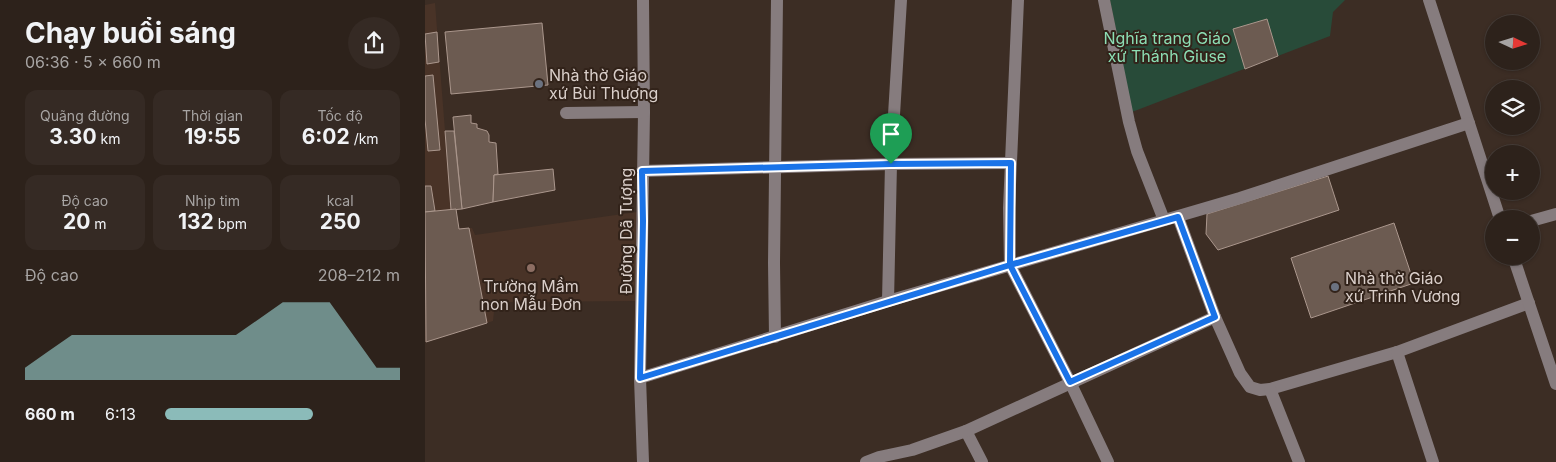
<!DOCTYPE html>
<html lang="vi">
<head>
<meta charset="utf-8">
<style>
	:root { --surface:#2d221b; --page:#352a24; --text:#f1f3f6; --muted:#a7a4a3; --line:#483f3a; --accent:#8bbbb9 }
	body { margin:0; font-family:Inter,sans-serif; background:var(--page); color:var(--text); height:100vh; display:flex; flex-direction:column; font-size:19px; white-space:nowrap }
	* { box-sizing:border-box; margin:0 }
	p { font-size:16px; color:var(--muted) }
	.icon { flex:none; width:28px; height:28px; fill:none; stroke:currentColor; stroke-width:2; stroke-linecap:round; stroke-linejoin:round }
	.map { position:relative; flex:1; overflow:hidden }
	.panel { display:flex; flex-direction:column; background:var(--surface); width:425px }
	.panel>* { flex:none }
	.needle { width:32px; rotate:94deg }
	.tools { position:absolute; left:1060px; top:15px; display:grid; gap:10px }
	.tools a { display:grid; place-items:center; width:55px; height:55px; border-radius:50%; background:var(--surface); box-shadow:0 1px 4px #0004,0 0 0 1px var(--line); font-size:25px }
	.pin { position:absolute; display:grid; place-items:center; width:42px; height:42px; color:#fff; margin:-51px -21px; border-radius:50% 50% 50% 0; rotate:-45deg; box-shadow:0 0 5px #0007 }
	.pin .icon { rotate:45deg }
	.round { display:grid; place-items:center; flex:none; width:52px; height:52px; border-radius:26px; background:var(--page) }
	.overview { display:flex; align-items:center; justify-content:space-between; height:85px; padding:0 25px }
	h1 { font-size:28px; font-weight:700; line-height:38px }
	.stats { display:grid; grid-template-columns:repeat(3,1fr); gap:8px; height:85px; padding:5px 25px }
	.stats div { display:grid; align-content:center; border-radius:12px; background:var(--page); text-align:center }
	.stats b { font-size:21px; font-weight:700 }
	.stats small { font-size:14px; font-weight:400 }
	.stats p { font-size:14px }
	.chart { height:140px; padding:10px 25px }
	.chart p { display:flex; justify-content:space-between }
	.chart svg { width:100%; height:90px; margin-top:5px; fill:var(--accent); opacity:.7 }
	ul { padding:0 25px; list-style:none; font-size:16px }
	li { display:grid; grid-template-columns:80px 60px 1fr; align-items:center; height:38px }
	li i { height:12px; border-radius:6px; background:var(--accent) }
	main { display:flex; flex:1; min-height:0 }
	.map>svg:first-child { display:block }
</style>
</head>
<body>
<main>
<section class="panel">
<div class="overview"><div><h1>Chạy buổi sáng</h1><p>06:36 · 5 × 660 m</p></div><a class="round"><svg class="icon" aria-label="share" viewBox="0 0 24 24"><path d="M12 15V3M7 8l5-5 5 5M5 13v7h14v-7"/></svg></a></div>
<div class="stats">
<div><p>Quãng đường</p><b>3.30<small> km</small></b></div>
<div><p>Thời gian</p><b>19:55</b></div>
<div><p>Tốc độ</p><b>6:02<small> /km</small></b></div>
</div>
<div class="stats">
<div><p>Độ cao</p><b>20<small> m</small></b></div>
<div><p>Nhịp tim</p><b>132<small> bpm</small></b></div>
<div><p>kcal</p><b>250</b></div>
</div>
<div class="chart"><p><span>Độ cao</span>208–212 m</p>
<svg viewBox="0 0 160 44" preserveAspectRatio="none"><path d="M0 44V38L10 30L20 22L30 22L40 22L50 22L60 22L70 22L80 22L90 22L100 14L110 6L120 6L130 6L140 22L150 38L160 38V44z"/></svg>
</div>
<ul>
<li><b>660 m</b>6:13<i style="width:63%"></i></li>
</ul>
</section>
<div class="map">
<svg width="1131" height="462" viewBox="0 0 1131 462">
	<rect width="100%" height="100%" fill="#3c2d24"/>
	<polygon fill="#493327" points="10,3 20,131 29,131 37,209 31,209 34,229 47,228 50,235 212,212 210,301 70,302 68,321 0,342 0,5"/>
	<polygon fill="#284b39" points="685,0 920,0 908,12 905,36 707,112"/>
	<g fill="#6c5b51" stroke="#ab978d">
		<polygon points="842,19 853,56 820,69 808,29"/>
		<polygon points="117,23 123,85 26,94 20,32"/>
		<polygon points="12,32 14,62 2,64 0,34"/>
		<polygon points="8,75 15,150 3,151 0,119 0,76"/>
		<polygon points="46,115 46,123 52,124 52,128 62,131 64,135 64,142 71,143 73,174 69,175 68,202 37,209 28,117"/>
		<polygon points="20,131 29,131 37,209 26,210"/>
		<polygon points="128,169 130,190 68,202 69,175"/>
		<polygon points="903,176 914,210 793,250 781,234 782,214"/>
		<polygon points="0,186 6,186 10,211 0,212"/>
		<polygon points="31,209 34,229 44,228 62,323 1,342 0,212"/>
		<polygon points="969,223 989,283 886,318 866,258"/>
	</g>
	<g fill="none" stroke-linecap="round" stroke-linejoin="round">
		<g stroke="#867c7e" stroke-width="12">
			<polyline points="218,0 219,112 215,378 218,462"/>
			<polyline points="593,0 584,208 585,265 645,382 683,462"/>
			<polyline points="679,0 704,122 712,151 739,220"/>
			<polyline points="1004,0 1075,219"/>
			<polyline points="141,113 219,112"/>
			<polyline points="217,171 466,164 586,163"/>
			<polyline points="753,217 790,317 815,373 825,387 835,390 845,389 972,352 1104,303"/>
			<polyline points="1106,221 1131,214"/>
			<polyline points="1088,256 1131,384"/>
			<polyline points="463,301 466,164 476,0"/>
			<polyline points="350,337 349,263 352,0"/>
			<polyline points="972,352 1008,462"/>
			<polyline points="215,378 463,301 815,198 1044,123"/>
			<polyline points="845,389 874,462"/>
			<polyline points="541,431 557,462"/>
			<polyline points="441,462 454,457 487,450 541,431 790,317"/>
		</g>
	</g>
	<g fill="none" stroke-linecap="round" stroke-linejoin="round">
		<defs>
			<polyline id="route" points="466,164 217,171 218,221 215,378 585,265 645,382 790,317 753,217 585,265 586,163 466,164"/>
		</defs>
		<use href="#route" stroke="#fff" stroke-width="10"/>
		<use href="#route" stroke="#1a73e8" stroke-width="6"/>
	</g>
	<g fill="#6b7280" stroke="#32231a" stroke-width="2">
		<circle cx="114" cy="84" r="5"/>
		<circle cx="910" cy="287" r="5"/>
	</g>
	<circle fill="#8d6e63" stroke="#32231a" stroke-width="2" cx="106" cy="268" r="5"/>
	<g text-anchor="middle" stroke-width="4" stroke-linejoin="round" paint-order="stroke">
		<g font-size="16" fill="#8cdeb4" stroke="#32231a">
			<text x="742" y="44">Nghĩa trang Giáo<tspan x="742" dy="18">xứ Thánh Giuse</tspan></text>
		</g>
		<g font-size="16" fill="#dacfca" stroke="#32231a" text-anchor="start">
			<text x="124" y="81">Nhà thờ Giáo<tspan x="124" dy="18">xứ Bùi Thượng</tspan></text>
			<text x="920" y="284">Nhà thờ Giáo<tspan x="920" dy="18">xứ Trinh Vương</tspan></text>
			<text x="106" y="292" text-anchor="middle">Trường Mầm<tspan x="106" dy="18">non Mẫu Đơn</tspan></text>
		</g>
		<g font-size="16" fill="#dacfca" stroke="#32231a">
			<text transform="translate(201 231) rotate(-90)" y="6">Đường Dã Tượng</text>
		</g>
	</g>
</svg>
<div class="tools">
<a><svg class="needle" viewBox="-14 -14 28 28"><path d="M0-13l5 13h-10z" fill="#e53935"/><path d="M0 13l5-13h-10z" fill="#a7a4a3"/></svg></a>
<a><svg class="icon" aria-label="layers" viewBox="0 0 24 24"><path d="M12 4l9 5-9 5-9-5zM3 14l9 5 9-5"/></svg></a>
<a>+</a>
<a>−</a>
</div>
<div class="pin" style="left:466px;top:164px;background:#1e9e55"><svg class="icon" aria-label="arrive" viewBox="0 0 24 24"><path d="M6 21V4h12l-3 4 3 4H6"/></svg></div>
</div>
</main>
</body>
</html>
